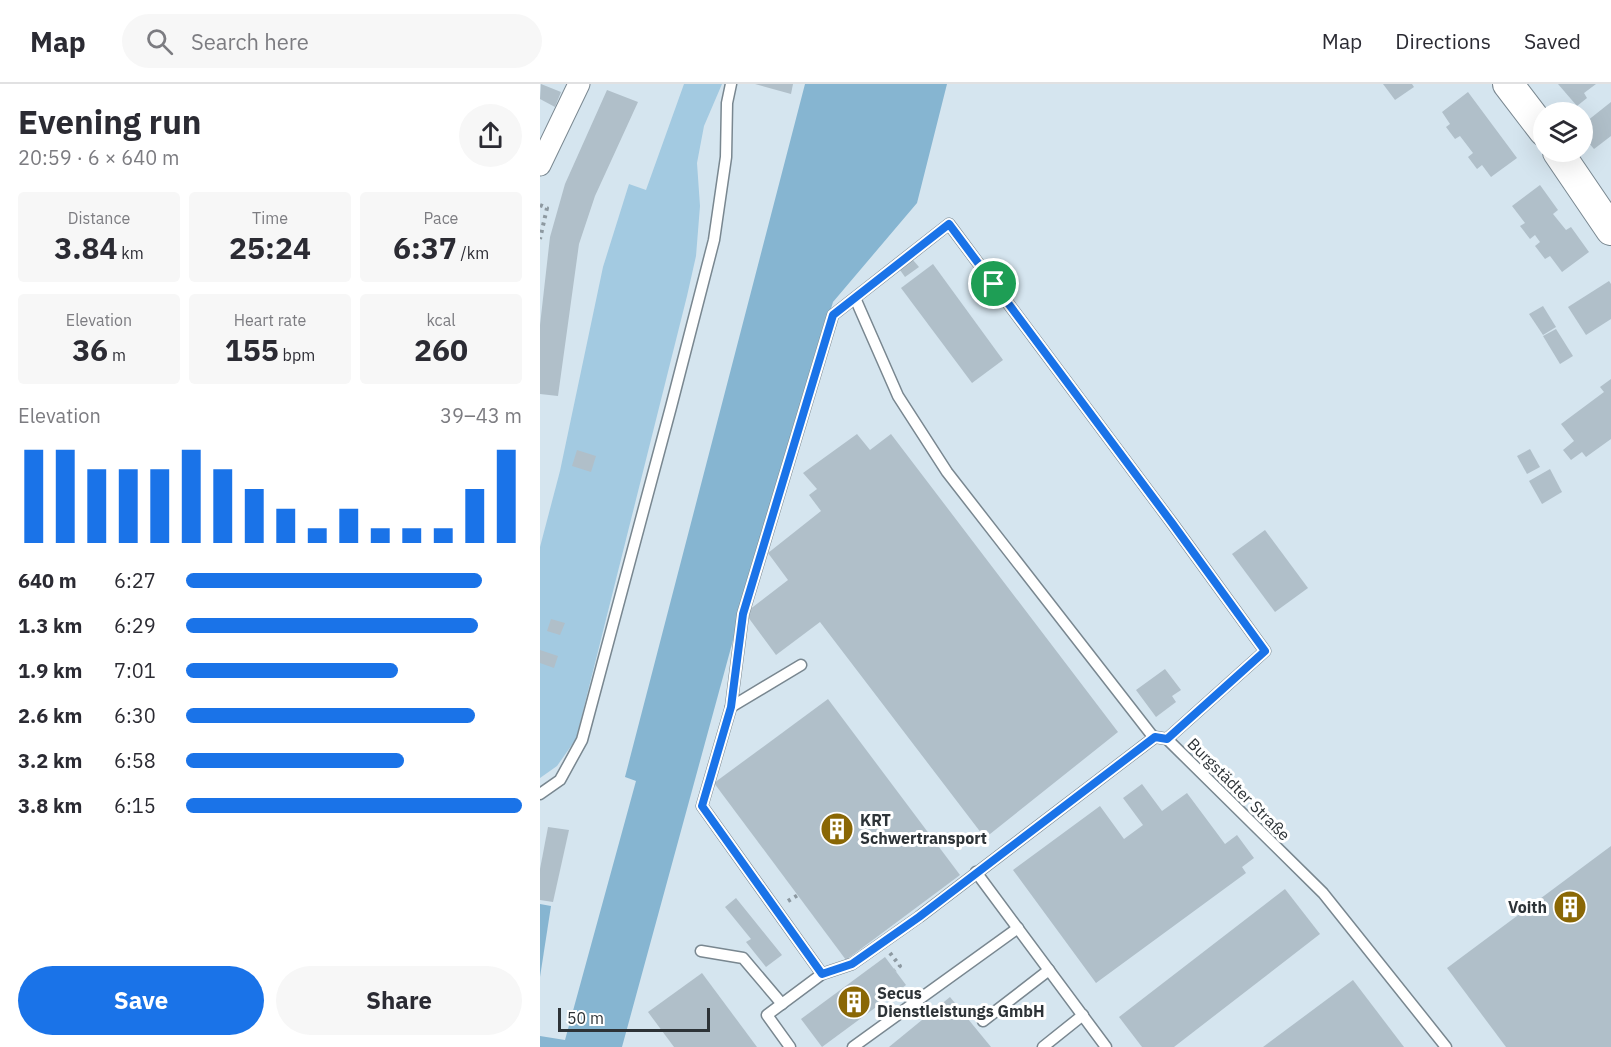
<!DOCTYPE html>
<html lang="en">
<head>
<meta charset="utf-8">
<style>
	:root { --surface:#fff; --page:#f7f7f7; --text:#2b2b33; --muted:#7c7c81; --line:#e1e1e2; --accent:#1a73e8 }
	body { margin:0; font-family:"IBM Plex Sans",sans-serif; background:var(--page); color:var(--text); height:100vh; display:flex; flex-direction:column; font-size:22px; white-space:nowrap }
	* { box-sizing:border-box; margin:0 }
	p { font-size:20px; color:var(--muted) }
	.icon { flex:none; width:33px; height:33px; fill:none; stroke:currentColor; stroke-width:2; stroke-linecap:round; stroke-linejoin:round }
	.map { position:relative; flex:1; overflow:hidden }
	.panel { display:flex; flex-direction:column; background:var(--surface); width:540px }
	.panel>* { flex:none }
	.controls { position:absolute; left:993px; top:18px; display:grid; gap:12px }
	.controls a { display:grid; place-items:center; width:60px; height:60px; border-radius:50%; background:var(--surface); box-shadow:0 6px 24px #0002; font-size:30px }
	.scale { position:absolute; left:18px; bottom:15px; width:152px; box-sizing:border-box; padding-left:6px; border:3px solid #2d3337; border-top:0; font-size:16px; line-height:21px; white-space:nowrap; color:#2d3337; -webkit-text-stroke:4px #fff; paint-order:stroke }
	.pin { position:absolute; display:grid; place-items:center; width:51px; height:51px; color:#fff; margin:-26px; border:3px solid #fff; border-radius:50%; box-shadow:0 2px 6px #0007 }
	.round { display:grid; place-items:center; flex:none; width:63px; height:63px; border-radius:32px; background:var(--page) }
	.head { display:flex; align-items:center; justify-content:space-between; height:102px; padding:0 18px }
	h1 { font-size:33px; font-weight:700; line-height:45px }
	.stats { display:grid; grid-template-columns:repeat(3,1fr); gap:9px; height:102px; padding:6px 18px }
	.stats div { display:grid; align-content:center; border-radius:6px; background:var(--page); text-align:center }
	.stats b { font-size:30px; font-weight:700 }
	.stats small { font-size:16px; font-weight:400 }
	.stats p { font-size:16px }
	.chart { height:168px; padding:12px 18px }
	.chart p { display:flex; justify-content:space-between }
	.chart svg { width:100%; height:108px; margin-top:6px; stroke:var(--accent); stroke-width:6 }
	.action { display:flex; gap:12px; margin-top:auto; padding:12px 18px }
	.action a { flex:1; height:69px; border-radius:36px; background:var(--accent); color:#fff; font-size:24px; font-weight:700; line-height:69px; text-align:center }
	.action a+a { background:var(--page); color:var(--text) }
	ul { padding:0 18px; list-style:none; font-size:20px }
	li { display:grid; grid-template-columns:96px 72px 1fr; align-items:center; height:45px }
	li i { height:15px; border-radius:8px; background:var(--accent) }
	header { display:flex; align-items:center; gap:36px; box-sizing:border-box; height:84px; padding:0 30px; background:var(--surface); border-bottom:2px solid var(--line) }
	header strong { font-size:28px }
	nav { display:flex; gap:33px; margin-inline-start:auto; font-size:21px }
	.search { width:420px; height:54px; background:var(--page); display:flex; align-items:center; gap:15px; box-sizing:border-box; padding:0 21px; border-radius:33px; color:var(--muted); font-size:22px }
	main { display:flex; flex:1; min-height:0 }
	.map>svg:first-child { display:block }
</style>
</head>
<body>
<header>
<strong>Map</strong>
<div class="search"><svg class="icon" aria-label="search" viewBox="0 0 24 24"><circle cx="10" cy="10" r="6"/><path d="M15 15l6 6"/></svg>Search here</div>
<nav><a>Map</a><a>Directions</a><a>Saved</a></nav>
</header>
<main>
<section class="panel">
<div class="head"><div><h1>Evening run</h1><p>20:59 · 6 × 640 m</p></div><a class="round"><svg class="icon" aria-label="share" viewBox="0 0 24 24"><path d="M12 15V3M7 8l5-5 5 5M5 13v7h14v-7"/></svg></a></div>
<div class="stats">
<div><p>Distance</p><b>3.84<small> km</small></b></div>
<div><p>Time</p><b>25:24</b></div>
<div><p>Pace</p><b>6:37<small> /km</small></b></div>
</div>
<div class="stats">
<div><p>Elevation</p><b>36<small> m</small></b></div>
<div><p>Heart rate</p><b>155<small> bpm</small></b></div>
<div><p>kcal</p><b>260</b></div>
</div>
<div class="chart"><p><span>Elevation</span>39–43 m</p>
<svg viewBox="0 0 160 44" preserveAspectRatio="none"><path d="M5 44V6M15 44V6M25 44V14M35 44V14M45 44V14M55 44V6M65 44V14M75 44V22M85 44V30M95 44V38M105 44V30M115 44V38M125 44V38M135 44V38M145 44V22M155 44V6"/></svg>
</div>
<ul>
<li><b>640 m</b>6:27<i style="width:88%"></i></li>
<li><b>1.3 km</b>6:29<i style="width:87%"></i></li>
<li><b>1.9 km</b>7:01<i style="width:63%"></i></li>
<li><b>2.6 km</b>6:30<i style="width:86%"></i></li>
<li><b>3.2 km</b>6:58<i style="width:65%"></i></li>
<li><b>3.8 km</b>6:15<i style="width:100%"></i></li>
</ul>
<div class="action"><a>Save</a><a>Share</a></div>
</section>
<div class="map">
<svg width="1071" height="963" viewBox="0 0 1071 963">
	<rect width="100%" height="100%" fill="#d5e5ef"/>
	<polygon fill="#a3cae1" points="144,0 182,0 164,42 157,79 160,122 156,172 147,212 36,655 17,682 0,694 0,463 20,387 63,183 89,100 106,106"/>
	<g fill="#86b5d1">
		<polygon points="265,0 407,0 377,119 293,218 201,527 82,963 0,963 0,952 25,956 96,697 85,693"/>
		<polygon points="0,820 11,822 0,893"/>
	</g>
	<g fill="#b0bfc9">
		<polygon points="1,0 21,8 15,23 0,15"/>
		<polygon points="215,0 253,0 251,10"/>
		<polygon points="843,0 872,0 874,3 855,16"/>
		<polygon points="1018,0 1056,0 1044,9 1047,14 1037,22"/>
		<polygon points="67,6 98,18 55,112 39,160 18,312 0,310 0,241 10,153 25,100"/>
		<polygon points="928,8 977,74 951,93 942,81 937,85 928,73 933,69 920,52 915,55 906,43 910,40 902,28"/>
		<polygon points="1071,18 1071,52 1054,65 1042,51 1042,41"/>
		<polygon points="1000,101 1018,126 1013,130 1026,146 1031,143 1049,168 1022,188 1010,172 1005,175 995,162 1000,158 995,151 990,155 980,142 985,139 972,122"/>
		<polygon points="373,176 379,183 365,193 360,186"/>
		<polygon points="393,180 463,276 432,299 361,204"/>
		<polygon points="1069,197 1071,200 1071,235 1046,251 1028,223"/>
		<polygon points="1003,222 1016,243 1003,251 989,230"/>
		<polygon points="1016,245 1033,272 1020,280 1003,252"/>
		<polygon points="1071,295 1071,355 1046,373 1042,368 1031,376 1023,366 1034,357 1021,340 1064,308 1060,303"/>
		<polygon points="317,350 330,366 351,350 578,648 445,754 280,538 236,571 205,529 248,496 228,469 281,427 269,411 277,405 263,389"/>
		<polygon points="990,365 1000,383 987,390 977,372"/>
		<polygon points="37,366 56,372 51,388 32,382"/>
		<polygon points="1010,385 1022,408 1002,420 989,397"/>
		<polygon points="725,446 768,504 735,528 692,470"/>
		<polygon points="11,535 25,539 20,551 7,547"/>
		<polygon points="0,566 18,572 14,584 0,579"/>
		<polygon points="625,585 641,606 632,612 636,618 616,633 596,606"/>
		<polygon points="288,615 420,791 306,876 174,699"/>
		<polygon points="602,700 622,727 647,709 685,760 697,751 714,774 702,783 706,789 556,899 473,786 560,722 584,755 603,741 583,714"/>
		<polygon points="8,743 29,746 13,818 0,816 0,785"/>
		<polygon points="1071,762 1071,963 966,963 907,884"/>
		<polygon points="745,805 780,850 634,963 602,963 579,933"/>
		<polygon points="196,814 242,871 226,883 206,858 211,855 185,823"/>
		<polygon points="345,873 366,901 282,963 261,935"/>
		<polygon points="162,889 217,963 134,963 108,928"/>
		<polygon points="813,896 864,963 723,963"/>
		<polygon points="410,913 451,963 349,963"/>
	</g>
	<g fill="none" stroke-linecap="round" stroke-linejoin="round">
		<defs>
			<g id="lane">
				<polyline points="315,214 358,312 407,388 614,654"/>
				<polyline points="261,581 191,623 203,530 293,231 409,140 632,439 725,567 627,655"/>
				<polyline points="191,623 162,722 282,890"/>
				<polyline points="0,710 20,696 42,656 131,323 174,156 186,73 187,19 191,0"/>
				<polyline points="436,788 566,963"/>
				<polyline points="161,867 203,874 242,920"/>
				<polyline points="443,937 509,886"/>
				<polyline points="250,963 227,931 282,890 312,880 379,833 615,653 627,655 783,809 906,963"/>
				<polyline points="313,963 478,844"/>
				<polyline points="503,963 543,931"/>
			</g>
			<polyline id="street" points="0,81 39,0"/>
			<g id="secondary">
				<polyline points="968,0 1004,47"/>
				<polyline points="1018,68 1071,146"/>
			</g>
		</defs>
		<use href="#lane" stroke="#798790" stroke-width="13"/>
		<use href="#street" stroke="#798790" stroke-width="23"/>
		<use href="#secondary" stroke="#798790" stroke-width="32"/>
		<g stroke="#8d99a1" stroke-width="4" stroke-dasharray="3 4.5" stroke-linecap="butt">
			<polyline points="0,121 7,124 0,155"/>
			<polyline points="248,817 258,811"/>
			<polyline points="350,869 360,882 355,886"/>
		</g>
		<use href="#lane" stroke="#fff" stroke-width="10"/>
		<use href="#street" stroke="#fff" stroke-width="21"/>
		<use href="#secondary" stroke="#fff" stroke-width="30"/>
	</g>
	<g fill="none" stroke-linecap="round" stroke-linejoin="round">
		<defs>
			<polygon id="route" points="409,140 632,439 725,567 627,655 615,653 379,833 312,880 282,890 162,722 191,623 203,530 293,231"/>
		</defs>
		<use href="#route" stroke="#fff" stroke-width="12"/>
		<use href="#route" stroke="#1a73e8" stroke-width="8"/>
	</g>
	<defs>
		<symbol id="building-disc" viewBox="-11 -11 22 22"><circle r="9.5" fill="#8a6705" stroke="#fff"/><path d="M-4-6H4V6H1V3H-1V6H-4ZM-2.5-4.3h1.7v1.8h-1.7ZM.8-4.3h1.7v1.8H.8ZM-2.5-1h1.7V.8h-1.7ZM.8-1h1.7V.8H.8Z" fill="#fff"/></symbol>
	</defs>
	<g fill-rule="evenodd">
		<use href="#building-disc" x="278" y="726" width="38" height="38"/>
		<use href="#building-disc" x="1011" y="804" width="38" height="38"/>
		<use href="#building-disc" x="295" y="899" width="38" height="38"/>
	</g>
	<g text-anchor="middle" stroke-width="6" stroke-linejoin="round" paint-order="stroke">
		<g font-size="16" fill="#2d3337" stroke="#fff">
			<text transform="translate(699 705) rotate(45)" y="6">Burgstädter Straße</text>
		</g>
		<g font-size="16" font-weight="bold" fill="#2d3337" stroke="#fff" text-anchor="start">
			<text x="320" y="742">KRT<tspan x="320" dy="18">Schwertransport</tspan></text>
			<text x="1007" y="829" text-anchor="end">Voith</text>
			<text x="337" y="915">Secus<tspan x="337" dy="18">Dienstleistungs GmbH</tspan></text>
		</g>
	</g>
</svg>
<div class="controls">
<a><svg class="icon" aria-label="layers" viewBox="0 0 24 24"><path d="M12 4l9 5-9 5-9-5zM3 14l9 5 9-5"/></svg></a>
</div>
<div class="scale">50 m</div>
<div class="pin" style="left:454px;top:200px;background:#1e9e55"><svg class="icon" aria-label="arrive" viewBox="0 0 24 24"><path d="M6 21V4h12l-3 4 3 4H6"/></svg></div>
</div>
</main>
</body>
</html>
